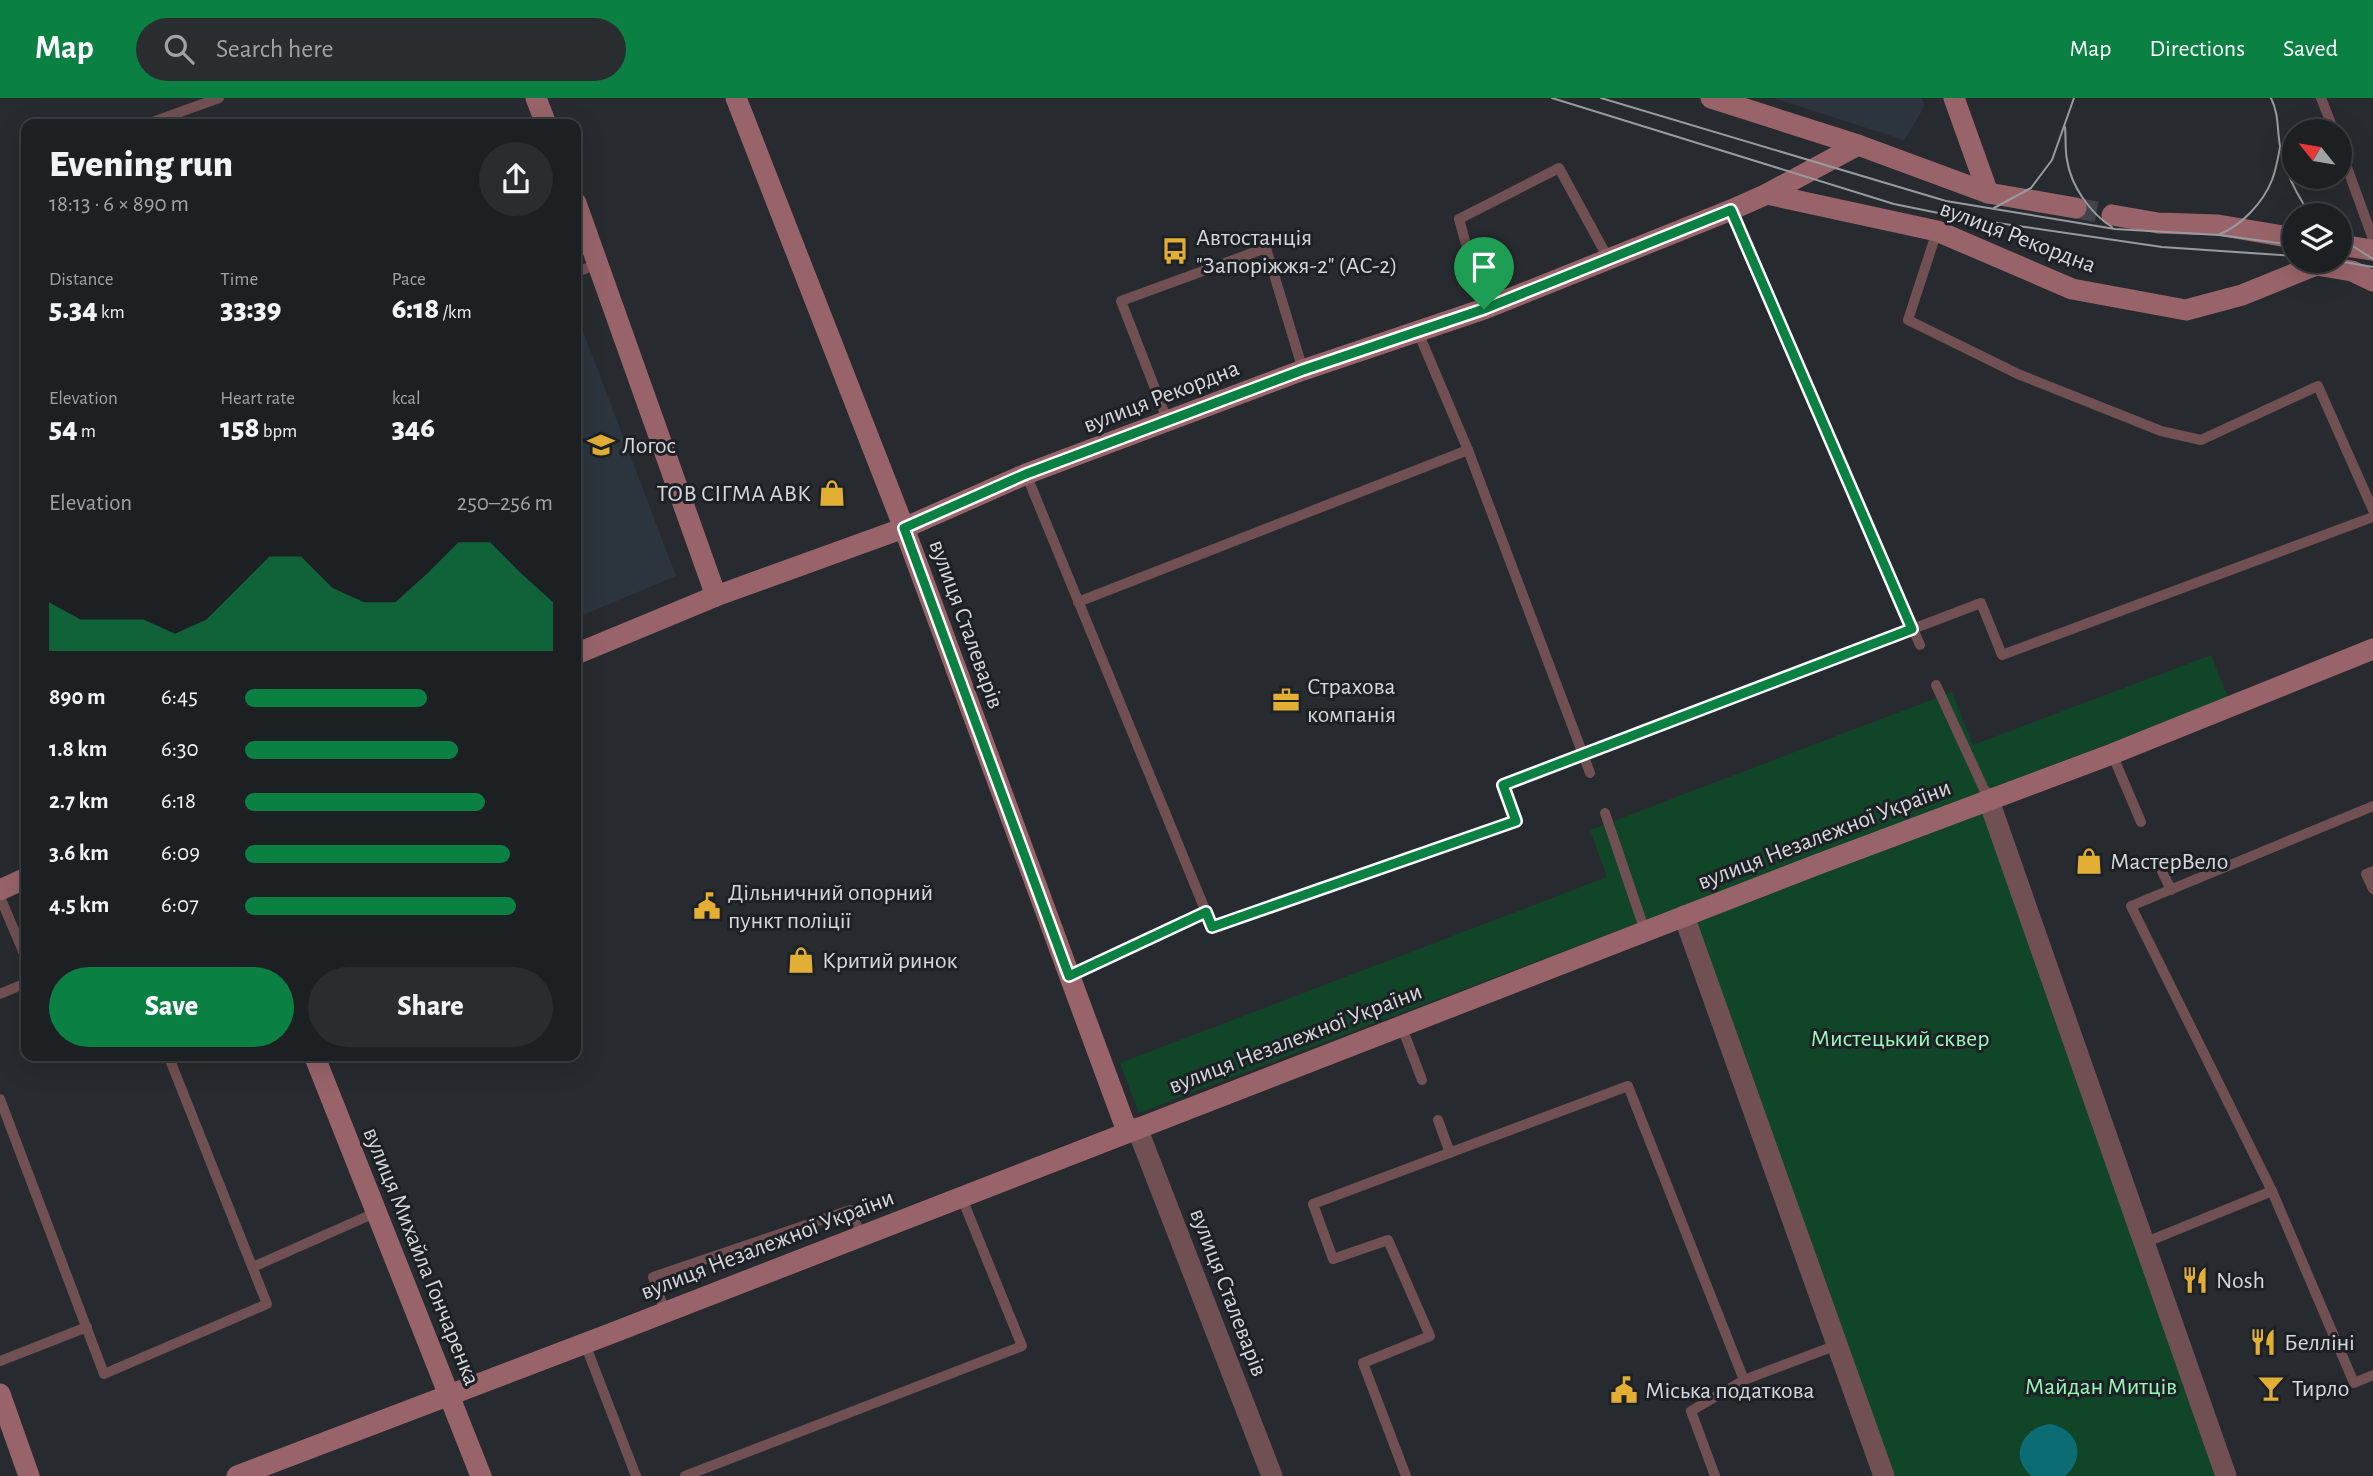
<!DOCTYPE html>
<html lang="en">
<head>
<meta charset="utf-8">
<style>
	:root { --surface:#1d2023; --page:#2a2d30; --text:#f1f3f6; --muted:#a0a3a6; --line:#3b3e41; --accent:#0b8043 }
	body { margin:0; font-family:"Alegreya Sans",sans-serif; background:var(--page); color:var(--text); height:100vh; display:flex; flex-direction:column; font-size:26px; white-space:nowrap }
	* { box-sizing:border-box; margin:0 }
	p { font-size:23px; color:var(--muted) }
	.icon { flex:none; width:38px; height:38px; fill:none; stroke:currentColor; stroke-width:2; stroke-linecap:round; stroke-linejoin:round }
	.map { position:relative; flex:1; overflow:hidden }
	.drawer { position:absolute; left:21px; top:21px; width:560px; height:942px; display:flex; flex-direction:column; background:var(--surface); border-radius:14px; box-shadow:0 7px 28px #0002,0 0 0 2px var(--line) }
	.drawer>* { flex:none }
	.needle { width:46px; rotate:300deg }
	.controls { position:absolute; left:2282px; top:21px; display:grid; gap:14px }
	.controls a { display:grid; place-items:center; width:70px; height:70px; border-radius:50%; background:var(--surface); box-shadow:0 7px 28px #0002,0 0 0 2px var(--line); font-size:35px }
	.pin { position:absolute; display:grid; place-items:center; width:60px; height:60px; color:#fff; margin:-72px -30px; border-radius:50% 50% 50% 0; rotate:-45deg; box-shadow:0 0 7px #0007 }
	.pin .icon { rotate:45deg }
	.round { display:grid; place-items:center; flex:none; width:74px; height:74px; border-radius:37px; background:var(--page) }
	.head { display:flex; align-items:center; justify-content:space-between; height:119px; padding:0 28px }
	h1 { font-size:38px; font-weight:800; line-height:52px }
	.metrics { display:grid; grid-template-columns:repeat(3,1fr); gap:10px; height:119px; padding:7px 28px }
	.metrics div { display:grid; align-content:center }
	.metrics b { font-size:30px; font-weight:800 }
	.metrics small { font-size:19px; font-weight:400 }
	.metrics p { font-size:19px }
	.chart { height:196px; padding:14px 28px }
	.chart p { display:flex; justify-content:space-between }
	.chart svg { width:100%; height:126px; margin-top:7px; fill:var(--accent); opacity:.7 }
	.primary-button { display:flex; gap:14px; margin-top:auto; padding:14px 28px }
	.primary-button a { flex:1; height:80px; border-radius:42px; background:var(--accent); color:#fff; font-size:28px; font-weight:800; line-height:80px; text-align:center }
	.primary-button a+a { background:var(--page); color:var(--text) }
	ul { padding:0 28px; list-style:none; font-size:23px }
	li { display:grid; grid-template-columns:112px 84px 1fr; align-items:center; height:52px }
	li i { height:18px; border-radius:9px; background:var(--accent) }
	header { display:flex; align-items:center; gap:42px; box-sizing:border-box; height:98px; padding:0 35px; background:var(--accent); color:#fff }
	header strong { font-size:33px }
	nav { display:flex; gap:38px; margin-inline-start:auto; font-size:24px }
	.search { width:490px; height:63px; background:var(--page); display:flex; align-items:center; gap:18px; box-sizing:border-box; padding:0 24px; border-radius:38px; color:var(--muted); font-size:26px }
	.map>svg:first-child { display:block }
</style>
</head>
<body>
<header>
<strong>Map</strong>
<div class="search"><svg class="icon" aria-label="search" viewBox="0 0 24 24"><circle cx="10" cy="10" r="6"/><path d="M15 15l6 6"/></svg>Search here</div>
<nav><a>Map</a><a>Directions</a><a>Saved</a></nav>
</header>
<div class="map">
<svg width="2373" height="1378" viewBox="0 0 2373 1378">
	<rect width="100%" height="100%" fill="#272b2f"/>
	<g fill="#2c353d">
		<polygon points="1773,0 1922,0 1925,8 1904,42"/>
		<polygon points="576,215 676,478 576,520"/>
	</g>
	<g fill="#104527">
		<polygon points="2211,557 2228,600 1139,1015 1120,965 1607,779 1590,732 1952,594 1973,647"/>
		<polygon points="1988,700 2226,1378 1884,1378 1684,818"/>
	</g>
	<path fill="#0c6c74" d="M2049,1326C2077,1330 2088,1358 2065,1378H2032C2008,1360 2022,1330 2049,1326Z"/>
	<g fill="none" stroke-linecap="round" stroke-linejoin="round">
		<polyline stroke="#414549" stroke-width="21" stroke-dasharray="21 10" stroke-linecap="butt" points="2076,110 2112,117"/>
		<g stroke="#715053" stroke-width="10">
			<polyline points="2321,0 2334,33"/>
			<polyline points="147,26 219,0"/>
			<polyline points="2340,50 2373,141"/>
			<polyline points="1731,112 1920,547"/>
			<polyline points="1937,133 1908,222 2018,276 2161,333 2201,342 2318,288 2373,412"/>
			<polyline points="576,174 599,166"/>
			<polyline points="1484,211 1459,121 1559,70 1608,160"/>
			<polyline points="1418,234 1468,352 1590,675"/>
			<polyline points="1168,324 1121,203 1266,150 1303,272"/>
			<polyline points="1026,376 1206,814"/>
			<polyline points="1078,504 1468,352"/>
			<polyline points="1936,587 1988,700"/>
			<polyline points="2112,656 2141,724"/>
			<polyline points="1605,715 1645,833"/>
			<polyline points="2158,765 2171,792"/>
			<polyline points="2373,773 2366,776 2373,791"/>
			<polyline points="0,799 26,860"/>
			<polyline points="1069,878 1206,814 1212,829 1515,723 1502,687 1981,505 2002,557 2373,419"/>
			<polyline points="0,896 26,885"/>
			<polyline points="1401,927 1422,982"/>
			<polyline points="0,1001 104,1276 267,1206 168,957"/>
			<polyline points="1438,1022 1450,1055"/>
			<polyline points="2272,1093 2131,808 2373,708"/>
			<polyline points="2144,1145 2272,1093 2354,1285 2373,1277"/>
			<polyline points="253,1169 377,1114"/>
			<polyline points="665,1214 653,1179 850,1112 861,1137"/>
			<polyline points="585,1246 636,1378"/>
			<polyline points="0,1263 87,1229"/>
			<polyline points="685,1378 1022,1248 961,1098"/>
			<polyline points="1406,1378 1363,1265 1430,1238 1388,1142 1333,1161 1313,1106 1628,988 1744,1282"/>
			<polyline points="1715,1378 1691,1313 1744,1282 1837,1247"/>
		</g>
		<g stroke="#715053" stroke-width="21">
			<polyline points="1988,700 2226,1378"/>
			<polyline points="1684,818 1884,1378"/>
			<polyline points="1137,1030 1272,1378"/>
		</g>
		<g stroke="#986469" stroke-width="21">
			<polyline points="536,0 546,26"/>
			<polyline points="736,0 904,430 1127,1033"/>
			<polyline points="1711,0 1858,47 1988,95 2076,110"/>
			<polyline points="1954,0 1988,95"/>
			<polyline points="1767,96 1937,133 2072,191 2186,212 2242,197 2316,167 2352,173 2373,183"/>
			<polyline points="576,105 716,498"/>
			<polyline points="2112,117 2158,125 2218,127 2294,140"/>
			<polyline points="2340,147 2373,152"/>
			<polyline points="576,556 716,498 904,430 1026,376 1303,272 1484,211 1731,112 1767,96 1858,47"/>
			<polyline points="0,792 26,780"/>
			<polyline points="314,957 481,1378"/>
			<polyline points="0,1296 29,1378"/>
			<polyline points="237,1378 607,1237 1816,767 2112,656 2373,551"/>
		</g>
		<g stroke="#989b9e" stroke-width="2">
			<polyline points="1552,0 1894,106 1963,120 2162,149 2294,158"/>
			<polyline points="1601,0 1946,103 2115,131 2219,137 2294,147"/>
			<path d="M2271,0C2279,16 2277,31 2280,48C2285,74 2296,96 2311,117"/>
			<path d="M2065,29C2066,40 2065,52 2067,62C2071,88 2090,115 2112,129"/>
			<polyline points="1994,110 2031,90 2052,62 2074,0"/>
			<path d="M2218,137C2241,128 2263,105 2272,82C2276,72 2278,60 2280,49"/>
			<polyline points="2340,140 2373,161"/>
			<polyline points="2338,163 2373,169"/>
		</g>
	</g>
	<g fill="none" stroke-linecap="round" stroke-linejoin="round">
		<defs>
			<polygon id="route" points="1731,112 1912,531 1503,687 1516,723 1212,829 1206,814 1069,878 904,430 1026,376 1303,272 1484,211"/>
		</defs>
		<use href="#route" stroke="#fff" stroke-width="14"/>
		<use href="#route" stroke="#0b8043" stroke-width="9"/>
	</g>
	<defs>
		<symbol id="bus-bare" viewBox="-9 -9 18 18"><path d="M-5-6H5V4H4V6H2V4H-2V6H-4V4H-5ZM-3.5-4V0h7V-4ZM-3.5 1.2v1.5H-2V1.2ZM2 1.2v1.5H3.5V1.2Z" fill="#e2af34" stroke="#1d2125" stroke-width="2.5" paint-order="stroke"/></symbol>
		<symbol id="school-bare" viewBox="-9 -9 18 18"><path d="M0-5L7-2L0 1L-7-2ZM-4 1L0 2.5L4 1V4Q0 6-4 4Z" fill="#e2af34" stroke="#1d2125" stroke-width="2.5" paint-order="stroke"/></symbol>
		<symbol id="shop-bare" viewBox="-9 -9 18 18"><path d="M-5-2.5h2.3a2.7 3.5 0 0 1 5.4 0H5L5.5 6h-11ZM-1.5-2.5h3a1.5 2.3 0 0 0-3 0Z" fill="#e2af34" stroke="#1d2125" stroke-width="2.5" paint-order="stroke"/></symbol>
		<symbol id="office-bare" viewBox="-9 -9 18 18"><path d="M-6-3h4V-5.5h4V-3h4V5H-6ZM-1-4.5V-3h2v-1.5ZM-6 0V1H6V0Z" fill="#e2af34" stroke="#1d2125" stroke-width="2.5" paint-order="stroke"/></symbol>
		<symbol id="civic-bare" viewBox="-9 -9 18 18"><path d="M-.6-6.5H3V-4.5H.6V-3L4-1V1h2V6H-6V1h2V-1L-.6-3ZM-1.2 2.5V6h2.4V2.5Z" fill="#e2af34" stroke="#1d2125" stroke-width="2.5" paint-order="stroke"/></symbol>
		<symbol id="restaurant-bare" viewBox="-9 -9 18 18"><path d="M-5-6h1v4h1v-4h1v4h1v-4h1v5L-1.5 .5V6h-2V.5L-5-1ZM5-6V6H3V1.5H1.5Q1.5-4 5-6Z" fill="#e2af34" stroke="#1d2125" stroke-width="2.5" paint-order="stroke"/></symbol>
		<symbol id="bar-bare" viewBox="-9 -9 18 18"><path d="M-6-5H6L.8 .8V4.5H3.5V6h-7V4.5H-.8V.8Z" fill="#e2af34" stroke="#1d2125" stroke-width="2.5" paint-order="stroke"/></symbol>
	</defs>
	<g fill-rule="evenodd">
		<use href="#bus-bare" x="1156" y="134" width="38" height="38"/>
		<use href="#school-bare" x="582" y="328" width="38" height="38"/>
		<use href="#shop-bare" x="813" y="376" width="38" height="38"/>
		<use href="#office-bare" x="1267" y="583" width="38" height="38"/>
		<use href="#shop-bare" x="2070" y="744" width="38" height="38"/>
		<use href="#civic-bare" x="688" y="789" width="38" height="38"/>
		<use href="#shop-bare" x="782" y="843" width="38" height="38"/>
		<use href="#restaurant-bare" x="2176" y="1163" width="38" height="38"/>
		<use href="#restaurant-bare" x="2244" y="1225" width="38" height="38"/>
		<use href="#bar-bare" x="2252" y="1271" width="38" height="38"/>
		<use href="#civic-bare" x="1605" y="1273" width="38" height="38"/>
	</g>
	<g text-anchor="middle" stroke-width="6" stroke-linejoin="round" paint-order="stroke">
		<g font-size="24" fill="#d5d7da" stroke="#1d2125">
			<text transform="translate(2018 138) rotate(21)" y="8">вулиця Рекордна</text>
			<text transform="translate(1161 298) rotate(-21)" y="8">вулиця Рекордна</text>
			<text transform="translate(967 526) rotate(70)" y="8">вулиця Сталеварів</text>
			<text transform="translate(1824 736) rotate(-21)" y="8">вулиця Незалежної України</text>
			<text transform="translate(1295 940) rotate(-21)" y="8">вулиця Незалежної України</text>
			<text transform="translate(767 1146) rotate(-21)" y="8">вулиця Незалежної України</text>
			<text transform="translate(422 1158) rotate(68)" y="8">вулиця Михайла Гончаренка</text>
			<text transform="translate(1229 1194) rotate(69)" y="8">вулиця Сталеварів</text>
		</g>
		<g font-size="24" fill="#d5d7da" stroke="#1d2125" text-anchor="start">
			<text x="1196" y="147">Автостанція<tspan x="1196" dy="28">"Запоріжжя-2" (АС-2)</tspan></text>
			<text x="622" y="355">Логос</text>
			<text x="811" y="403" text-anchor="end">ТОВ СІГМА АВК</text>
			<text x="1307" y="596">Страхова<tspan x="1307" dy="28">компанія</tspan></text>
			<text x="2110" y="771">МастерВело</text>
			<text x="728" y="802">Дільничний опорний<tspan x="728" dy="28">пункт поліції</tspan></text>
			<text x="822" y="870">Критий ринок</text>
			<text x="2216" y="1190">Nosh</text>
			<text x="2284" y="1252">Белліні</text>
			<text x="2292" y="1298">Тирло</text>
			<text x="1645" y="1300">Міська податкова</text>
		</g>
		<g font-size="24" fill="#97f9b8" stroke="#1d2125">
			<text x="1900" y="948">Мистецький сквер</text>
			<text x="2101" y="1296">Майдан Митців</text>
		</g>
	</g>
</svg>
<div class="controls">
<a><svg class="needle" viewBox="-14 -14 28 28"><path d="M0-13l5 13h-10z" fill="#e53935"/><path d="M0 13l5-13h-10z" fill="#a0a3a6"/></svg></a>
<a><svg class="icon" aria-label="layers" viewBox="0 0 24 24"><path d="M12 4l9 5-9 5-9-5zM3 14l9 5 9-5"/></svg></a>
</div>
<div class="pin" style="left:1484px;top:211px;background:#1e9e55"><svg class="icon" aria-label="arrive" viewBox="0 0 24 24"><path d="M6 21V4h12l-3 4 3 4H6"/></svg></div>
<section class="drawer">
<div class="head"><div><h1>Evening run</h1><p>18:13 · 6 × 890 m</p></div><a class="round"><svg class="icon" aria-label="share" viewBox="0 0 24 24"><path d="M12 15V3M7 8l5-5 5 5M5 13v7h14v-7"/></svg></a></div>
<div class="metrics">
<div><p>Distance</p><b>5.34<small> km</small></b></div>
<div><p>Time</p><b>33:39</b></div>
<div><p>Pace</p><b>6:18<small> /km</small></b></div>
</div>
<div class="metrics">
<div><p>Elevation</p><b>54<small> m</small></b></div>
<div><p>Heart rate</p><b>158<small> bpm</small></b></div>
<div><p>kcal</p><b>346</b></div>
</div>
<div class="chart"><p><span>Elevation</span>250–256 m</p>
<svg viewBox="0 0 160 44" preserveAspectRatio="none"><path d="M0 44V27L10 33L20 33L30 33L40 38L50 33L60 22L70 11L80 11L90 22L100 27L110 27L120 17L130 6L140 6L150 17L160 27V44z"/></svg>
</div>
<ul>
<li><b>890 m</b>6:45<i style="width:59%"></i></li>
<li><b>1.8 km</b>6:30<i style="width:69%"></i></li>
<li><b>2.7 km</b>6:18<i style="width:78%"></i></li>
<li><b>3.6 km</b>6:09<i style="width:86%"></i></li>
<li><b>4.5 km</b>6:07<i style="width:88%"></i></li>
</ul>
<div class="primary-button"><a>Save</a><a>Share</a></div>
</section>
</div>
</body>
</html>
